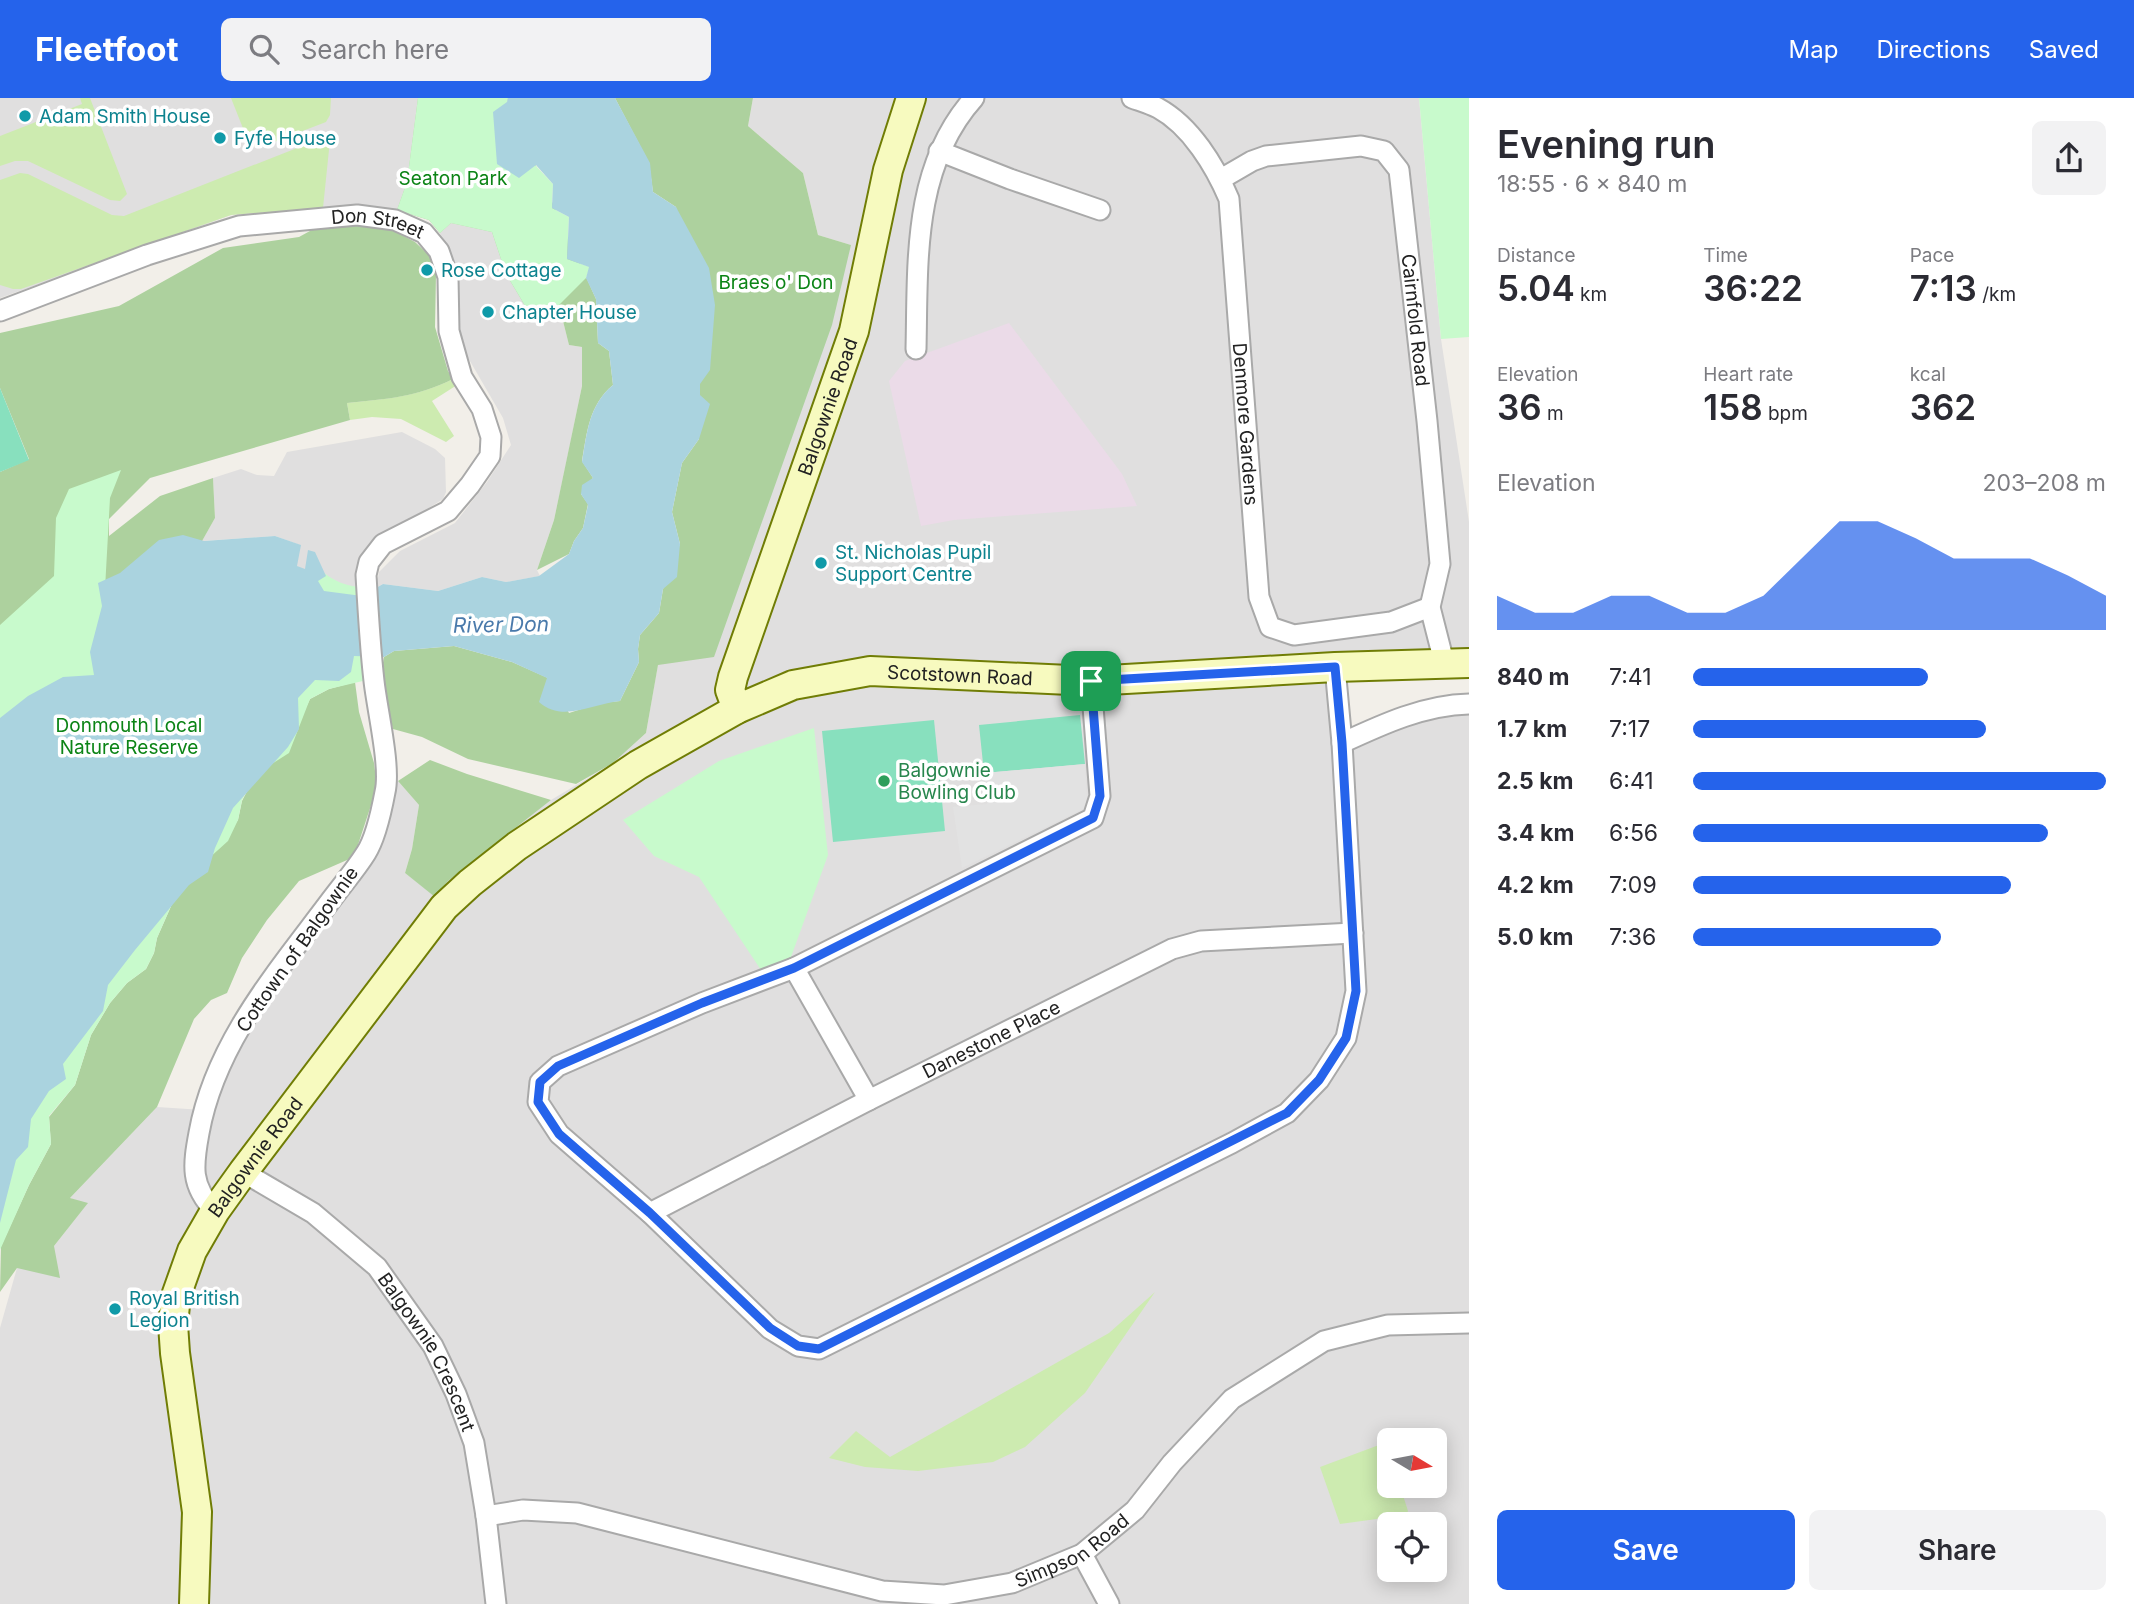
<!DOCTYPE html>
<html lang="en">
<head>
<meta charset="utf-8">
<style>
	:root { --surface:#fff; --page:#f2f2f3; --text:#2b2b33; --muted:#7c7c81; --accent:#2563eb }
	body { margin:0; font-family:Inter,sans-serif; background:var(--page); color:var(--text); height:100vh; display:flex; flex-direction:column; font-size:26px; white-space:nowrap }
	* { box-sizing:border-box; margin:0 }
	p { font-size:23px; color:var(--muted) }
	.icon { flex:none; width:38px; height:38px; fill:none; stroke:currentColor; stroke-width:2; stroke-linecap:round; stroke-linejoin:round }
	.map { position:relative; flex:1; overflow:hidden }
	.panel { display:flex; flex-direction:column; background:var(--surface); width:665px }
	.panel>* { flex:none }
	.needle { width:46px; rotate:100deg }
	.buttons { position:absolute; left:1377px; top:1330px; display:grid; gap:14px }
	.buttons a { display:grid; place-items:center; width:70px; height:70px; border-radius:10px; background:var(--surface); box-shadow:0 4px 18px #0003; font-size:35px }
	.pin { position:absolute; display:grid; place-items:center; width:60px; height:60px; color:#fff; margin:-30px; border-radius:14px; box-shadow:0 4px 10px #0006 }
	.round { display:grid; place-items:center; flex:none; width:74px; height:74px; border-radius:10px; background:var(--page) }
	.overview { display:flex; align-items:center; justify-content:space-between; height:119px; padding:0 28px }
	h1 { font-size:38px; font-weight:600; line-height:52px }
	.figures { display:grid; grid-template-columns:repeat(3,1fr); gap:10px; height:119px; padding:7px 28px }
	.figures div { display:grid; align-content:center }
	.figures b { font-size:35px; font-weight:600 }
	.figures small { font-size:19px; font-weight:400 }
	.figures p { font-size:19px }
	.chart { height:196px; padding:14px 28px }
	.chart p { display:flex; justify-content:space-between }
	.chart svg { width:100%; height:126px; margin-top:7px; fill:var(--accent); opacity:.7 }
	.button { display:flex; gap:14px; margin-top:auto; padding:14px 28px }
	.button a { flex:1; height:80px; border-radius:10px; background:var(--accent); color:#fff; font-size:28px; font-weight:600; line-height:80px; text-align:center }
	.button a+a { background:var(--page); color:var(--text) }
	ul { padding:0 28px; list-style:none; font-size:23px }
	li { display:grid; grid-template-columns:112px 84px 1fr; align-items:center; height:52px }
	li i { height:18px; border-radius:9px; background:var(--accent) }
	header { display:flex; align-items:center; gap:42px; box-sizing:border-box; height:98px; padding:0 35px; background:var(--accent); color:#fff }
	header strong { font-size:33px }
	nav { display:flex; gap:38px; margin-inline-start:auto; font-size:24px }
	.search { width:490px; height:63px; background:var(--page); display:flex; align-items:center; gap:18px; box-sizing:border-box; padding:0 24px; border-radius:10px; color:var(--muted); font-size:26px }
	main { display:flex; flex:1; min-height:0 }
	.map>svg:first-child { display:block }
</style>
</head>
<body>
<header>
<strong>Fleetfoot</strong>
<div class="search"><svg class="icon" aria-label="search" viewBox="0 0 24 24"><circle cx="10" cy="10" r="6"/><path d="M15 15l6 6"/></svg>Search here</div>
<nav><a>Map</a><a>Directions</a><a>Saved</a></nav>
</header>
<main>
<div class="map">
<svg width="1469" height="1506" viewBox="0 0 1469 1506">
	<rect width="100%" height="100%" fill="#f2efe9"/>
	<g fill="#e0dfdf" fill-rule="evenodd">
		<polygon points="0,0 418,0 407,84 397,112 360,107 231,117 0,200"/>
		<path d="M753,0H1419L1441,241L1469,424V565L1335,569L1343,645L1469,606V1506H0V1230L17,1170L54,1148L87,1106L70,1100L157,1009L203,1012L212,986L368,753L386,691L398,683L419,707L412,751L405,775L435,798L448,783L551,702L613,665L646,635L658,566L851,147L818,137L803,75L748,28ZM1390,1342H1435V1388H1390ZM1390,1426H1435V1472H1390Z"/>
		<polygon points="451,125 493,134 506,176 559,207 569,247 582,249 582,288 564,375 554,422 537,472 540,478 506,484 482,479 438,493 383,486 376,490 379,474 400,453 455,425 487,384 511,347 503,320 456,239 453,179 440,135"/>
		<polygon points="402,334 435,351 445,360 446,394 443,401 372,446 357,468 354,497 296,468 300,447 275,438 202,443 215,420 213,380 241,371 257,377 274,378 287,354"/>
	</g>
	<polygon fill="#ebdbe8" points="1009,225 1122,376 1137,408 954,422 921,428 889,283 905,263"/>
	<g fill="#cdebb0">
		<polygon points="80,0 90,0 127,96 120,103 110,102 28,63 15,63 0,68 0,38 82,6"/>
		<polygon points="231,0 331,0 330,17 326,24 261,49 250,48"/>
		<polygon points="325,39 330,42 323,110 231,117 21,191 13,191 0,187 0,82 20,75 28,76 112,117 124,118"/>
		<path d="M453,281L457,287L432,303L454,338L446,344L401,321L372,319L350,322L347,305C386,301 417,299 453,281Z"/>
		<polygon points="1155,1194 1085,1295 1025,1349 993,1364 918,1373 865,1369 829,1360 856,1333 890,1359 1109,1235"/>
		<polygon points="1387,1344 1389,1352 1390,1388 1400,1388 1408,1413 1406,1417 1340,1426 1320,1369"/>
	</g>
	<g fill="#add19e">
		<path d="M418,0H508L507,4L596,201L598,245L609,253L613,287C589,307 587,334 582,363L593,380L581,396L588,406L583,430L574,443L569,456L537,472L554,422L582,288V249L569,247L559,207L527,211L506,176L492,134L451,125L440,135L429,122L397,112L407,84Z"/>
		<polygon points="615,0 753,0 748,28 803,75 818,137 851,147 832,227 714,559 658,567 646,635 613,665 576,686 468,661 422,639 393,631 380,581 384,559 394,553 454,548 512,564 548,580 569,615 600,605 620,603 639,564 638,551 640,537 659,515 663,491 680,446 672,414 682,365 699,341 700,285 676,109 653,94 649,65"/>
		<path d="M357,125L394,133L415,144L431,159L436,176L435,229L448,273L453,281C417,299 387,301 347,305L350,322L150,380L109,421V438L160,398L213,380L215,420L197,452L0,638V374L29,361L0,290V235L119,208L223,150L299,139L319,128Z"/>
		<polygon points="355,584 359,614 374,665 377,689 354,759 299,783 267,822 242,860 227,895 211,902 194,921 157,1009 70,1100 88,1105 54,1148 60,1180 17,1170 0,1194 1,1148 29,1087 51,1046 49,1019 75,987 91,937 110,905 127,885 146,871 154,855 157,840 172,806 238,722 242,703 256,676 298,626 310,601 329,591"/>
		<polygon points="430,662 467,676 551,702 448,783 435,799 405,775 412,751 419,707 398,683"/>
	</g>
	<g fill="#c8facc">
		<polygon points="418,0 508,0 507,4 535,67 553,86 552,110 569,119 567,161 590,169 586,180 559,207 527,211 506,176 492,134 451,125 440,135 429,122 397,112 407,84"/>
		<polygon points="1419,0 1469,0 1469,239 1441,241"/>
		<path d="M121,372L110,400L104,509L291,462L299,476L315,468C330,480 340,487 359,489L367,582L329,591L310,601L289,655L256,676L242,702L238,722L228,743L186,781L172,806L157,840L154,855L146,871L127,885L110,905L91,937L75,987L49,1018L51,1046L29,1087L0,1152V527L54,478L56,420L69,391Z"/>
		<polygon points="814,630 828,757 791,859 761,872 699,779 654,758 623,722 719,663"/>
	</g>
	<g fill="#88e0be">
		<polygon points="0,290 29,362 0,374"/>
		<polygon points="1080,617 1085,666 984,675 979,627"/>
		<polygon points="934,622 945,733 833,744 822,633"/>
	</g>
	<polygon fill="#e2e2e2" points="1085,666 1087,701 1085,710 962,770 953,709 987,706 984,675"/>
	<path fill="#aad3df" d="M508,0H615L650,65L653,94L676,109L709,170L715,207L710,272L700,286V297L710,306L699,341L682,365L672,414L680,446L677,479L663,491L659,515L640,537L638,551L639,564L620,603C592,606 562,625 539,604L547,580L512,564L454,548L394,553L384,559L354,558L351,574L339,583L315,582L298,600L299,631L288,649L233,710L215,750L208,774L189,787L135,852L108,887L103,913L63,966L66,981L49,993L31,1021L28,1049L16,1062L0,1125V620L28,598L63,579L94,577L90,554L102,508L98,485L120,475L159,442L183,437L204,443L275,438L301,447L297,468L305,471L308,452L315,454L326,478L318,483L324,493L362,498L383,486L438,493L482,479L506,484L539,478L569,456L574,443L583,430L588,407L581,396L582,387L593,380L582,364C587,334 589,307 613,287L609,253L598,245L596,201L586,180L589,169L567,161L569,119L552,110L553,86L536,67L519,80L497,66L493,14L507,4Z"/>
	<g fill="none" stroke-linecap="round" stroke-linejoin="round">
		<defs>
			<g id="street">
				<path id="s1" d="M1132,0C1140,3 1150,6 1158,10C1191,28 1215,68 1229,101L1259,499L1270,529L1294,537L1391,524L1430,509"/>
				<polyline points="939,53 1010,81 1100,112"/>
				<path id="s2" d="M1221,81L1252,63L1266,58L1361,48L1384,53L1399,72L1427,323L1440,466L1430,509L1444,564"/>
				<path id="s3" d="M0,213L147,157L239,128L357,117L395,122L424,135L439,153L448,179L449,233L462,279L482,311L491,339L490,358L470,387L448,413L383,446L369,464L366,477C368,512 370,548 374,583C377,611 391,669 385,694C382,710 375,741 366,755C356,771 343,786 331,802C278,873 215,945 199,1035C193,1067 190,1088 215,1113"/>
				<path d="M916,251C918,164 912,69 974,0"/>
				<polyline points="1091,583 1100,698 1093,720 794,870 702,905 558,968 540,984 538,1004 559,1036 650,1115 770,1231 798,1248 819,1251 1232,1045 1287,1015 1319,982 1346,940 1356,893 1342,645 1335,569"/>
				<path d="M1342,645C1383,626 1424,607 1469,606"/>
				<polyline points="794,870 869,1002"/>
				<path id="s4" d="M243,1074L313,1115L377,1169L433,1248L456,1296L474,1345L486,1418L496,1506"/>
				<path id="s5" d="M650,1115L869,1002L1172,851L1201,843L1353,835"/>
				<path id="s6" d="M486,1418L523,1412L577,1415L882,1493L944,1497L1012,1485L1082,1456L1135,1412L1172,1365L1232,1301L1324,1243L1388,1227L1469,1225"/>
				<polyline points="1082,1456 1109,1506"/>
			</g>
			<g id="secondary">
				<path id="s7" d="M737,611L730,592L733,579L854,233L888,72L911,0"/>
				<path id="s8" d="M194,1506L197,1414L175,1255L173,1226L176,1198L192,1153L215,1113L243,1074L444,809L470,785L517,748L638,667L737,611L793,587L870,573L1091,583L1335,569L1469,565"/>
			</g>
		</defs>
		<use href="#street" stroke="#a9a9a9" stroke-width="23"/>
		<use href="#secondary" stroke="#707d05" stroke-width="32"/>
		<use href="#street" stroke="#fff" stroke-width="19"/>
		<use href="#secondary" stroke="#f7fabf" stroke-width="28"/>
	</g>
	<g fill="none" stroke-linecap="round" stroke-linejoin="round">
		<defs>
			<polygon id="route" points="1335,569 1342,645 1356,893 1346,940 1319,982 1287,1015 819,1251 798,1248 770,1230 650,1115 559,1036 538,1004 540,984 558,968 702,905 794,870 1093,720 1100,698 1091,583"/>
		</defs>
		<use href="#route" stroke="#fff" stroke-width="14"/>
		<use href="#route" stroke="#2563eb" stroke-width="9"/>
	</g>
	<g fill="#0f9aa8" stroke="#fff" stroke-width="2.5">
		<circle cx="25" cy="18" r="7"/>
		<circle cx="220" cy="40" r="7"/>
		<circle cx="427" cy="172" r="7"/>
		<circle cx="488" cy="214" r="7"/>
		<circle cx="821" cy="465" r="7"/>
		<circle cx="115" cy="1211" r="7"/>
	</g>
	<circle fill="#2e9e5b" stroke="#fff" stroke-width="2.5" cx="884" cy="683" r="7"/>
	<g text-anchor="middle" stroke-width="7" stroke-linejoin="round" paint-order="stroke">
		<g font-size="19" fill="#0d838f" stroke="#fff" text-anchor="start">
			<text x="39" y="25">Adam Smith House</text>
			<text x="234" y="47">Fyfe House</text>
			<text x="441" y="179">Rose Cottage</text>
			<text x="502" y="221">Chapter House</text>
			<text x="835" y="461">St. Nicholas Pupil<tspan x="835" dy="22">Support Centre</tspan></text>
			<text x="129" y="1207">Royal British<tspan x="129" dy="22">Legion</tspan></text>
		</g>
		<g font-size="19" fill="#0c8416" stroke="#fff">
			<text x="453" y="87">Seaton Park</text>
			<text x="776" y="191">Braes o' Don</text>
			<text x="129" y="634">Donmouth Local<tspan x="129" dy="22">Nature Reserve</tspan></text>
		</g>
		<g font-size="19" fill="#222" stroke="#fff">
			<text dy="7" stroke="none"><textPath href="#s3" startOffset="394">Don Street</textPath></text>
			<text dy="7" stroke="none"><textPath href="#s2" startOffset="345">Cairnfold Road</textPath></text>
			<text dy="7" stroke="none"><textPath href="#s7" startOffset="320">Balgownie Road</textPath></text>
			<text dy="7" stroke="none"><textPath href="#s1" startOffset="371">Denmore Gardens</textPath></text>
			<text dy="7" stroke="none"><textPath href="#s8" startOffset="1368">Scotstown Road</textPath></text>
			<text transform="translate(297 851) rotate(-55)" y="7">Cottown of Balgownie</text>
			<text dy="7" stroke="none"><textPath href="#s5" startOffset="383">Danestone Place</textPath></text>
			<text dy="7" stroke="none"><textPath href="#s8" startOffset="471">Balgownie Road</textPath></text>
			<text dy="7" stroke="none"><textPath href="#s4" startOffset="264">Balgownie Crescent</textPath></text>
			<text dy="7" stroke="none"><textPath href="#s6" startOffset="606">Simpson Road</textPath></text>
		</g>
		<g font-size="19" fill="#27864d" stroke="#fff" text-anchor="start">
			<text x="898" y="679">Balgownie<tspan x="898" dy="22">Bowling Club</tspan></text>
		</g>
		<g font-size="21" font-style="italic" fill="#4a7aab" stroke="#fff">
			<text transform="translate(501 527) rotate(-1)" y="7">River Don</text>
		</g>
	</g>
</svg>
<div class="buttons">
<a><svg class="needle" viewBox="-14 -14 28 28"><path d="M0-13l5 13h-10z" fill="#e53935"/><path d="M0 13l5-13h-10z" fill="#7c7c81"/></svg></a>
<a><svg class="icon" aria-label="locate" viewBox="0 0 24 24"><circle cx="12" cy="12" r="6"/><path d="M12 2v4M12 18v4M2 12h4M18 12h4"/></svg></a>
</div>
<div class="pin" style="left:1091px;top:583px;background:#1e9e55"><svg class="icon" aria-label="arrive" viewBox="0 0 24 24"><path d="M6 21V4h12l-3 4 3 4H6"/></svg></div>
</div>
<section class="panel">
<div class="overview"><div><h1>Evening run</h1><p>18:55 · 6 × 840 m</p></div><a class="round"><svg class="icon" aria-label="share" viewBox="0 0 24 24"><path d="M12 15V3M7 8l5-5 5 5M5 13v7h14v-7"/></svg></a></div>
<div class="figures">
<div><p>Distance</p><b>5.04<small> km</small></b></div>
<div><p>Time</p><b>36:22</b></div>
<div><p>Pace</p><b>7:13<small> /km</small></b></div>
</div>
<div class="figures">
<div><p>Elevation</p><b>36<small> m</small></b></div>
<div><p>Heart rate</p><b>158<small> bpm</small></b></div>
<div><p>kcal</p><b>362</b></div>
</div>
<div class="chart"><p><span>Elevation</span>203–208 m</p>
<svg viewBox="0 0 160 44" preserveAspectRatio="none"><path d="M0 44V32L10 38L20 38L30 32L40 32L50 38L60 38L70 32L80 19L90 6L100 6L110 12L120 19L130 19L140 19L150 25L160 32V44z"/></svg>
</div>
<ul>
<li><b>840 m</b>7:41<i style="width:57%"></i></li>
<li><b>1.7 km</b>7:17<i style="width:71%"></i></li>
<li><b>2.5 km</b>6:41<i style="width:100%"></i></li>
<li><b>3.4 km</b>6:56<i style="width:86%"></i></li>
<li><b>4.2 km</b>7:09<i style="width:77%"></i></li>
<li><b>5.0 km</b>7:36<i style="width:60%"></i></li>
</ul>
<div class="button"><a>Save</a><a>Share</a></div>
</section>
</main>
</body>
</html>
